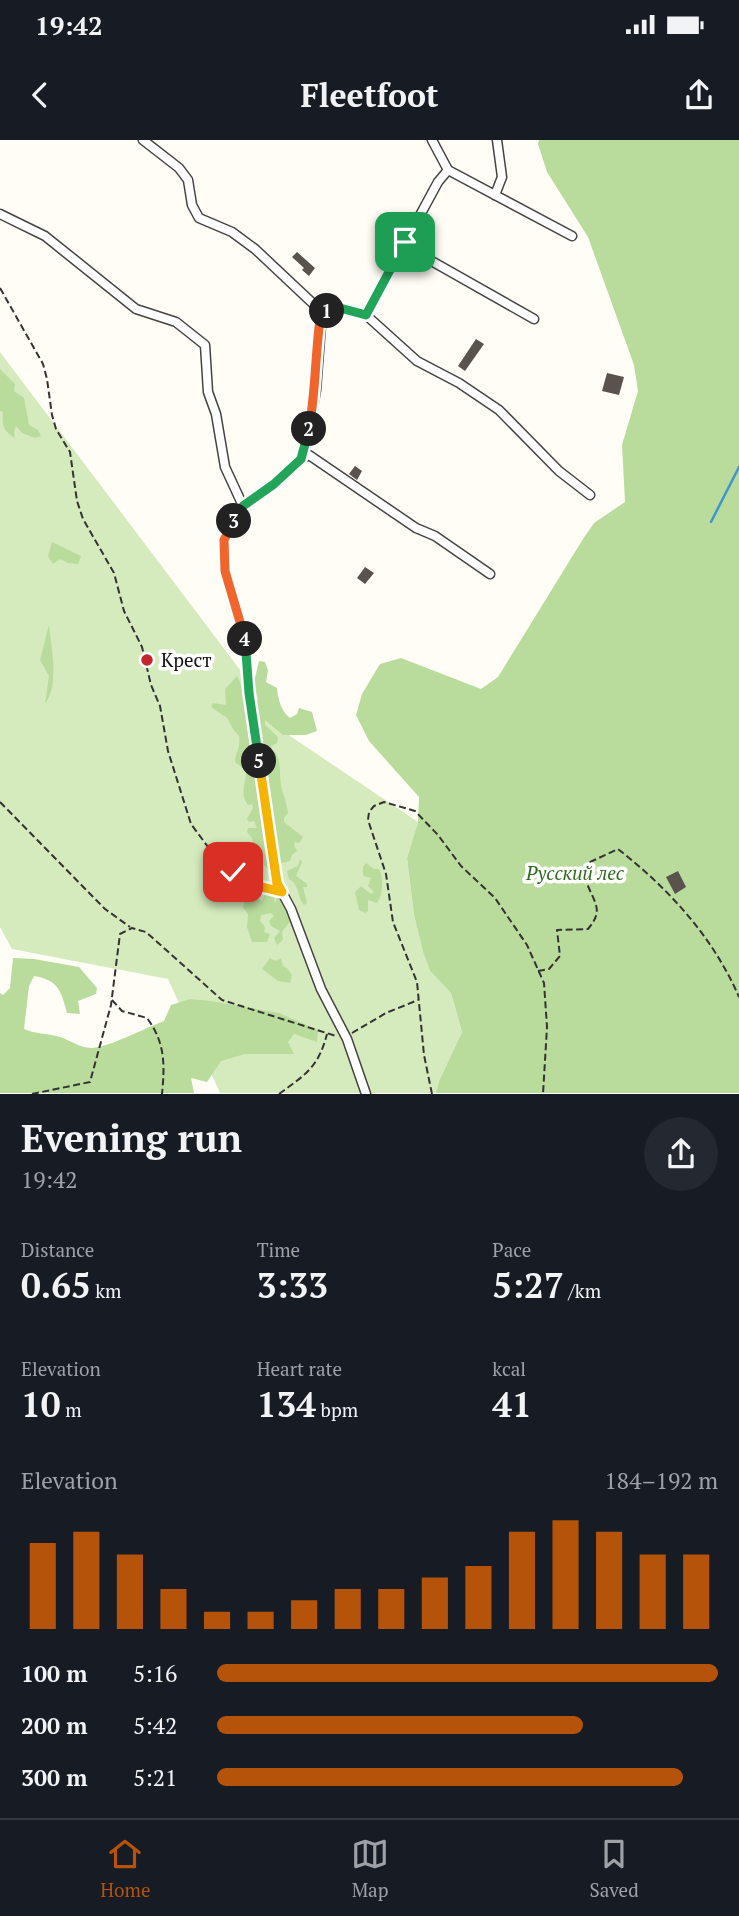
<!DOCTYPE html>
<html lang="en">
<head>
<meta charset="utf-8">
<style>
	:root { --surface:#171b24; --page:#242831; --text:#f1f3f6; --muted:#9ea1a6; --line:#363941; --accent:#b45309 }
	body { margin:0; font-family:"PT Serif",serif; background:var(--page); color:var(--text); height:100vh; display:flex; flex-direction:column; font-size:26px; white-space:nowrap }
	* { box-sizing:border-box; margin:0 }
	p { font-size:23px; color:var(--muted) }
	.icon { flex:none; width:38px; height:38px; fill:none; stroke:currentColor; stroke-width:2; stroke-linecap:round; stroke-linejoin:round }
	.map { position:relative; height:954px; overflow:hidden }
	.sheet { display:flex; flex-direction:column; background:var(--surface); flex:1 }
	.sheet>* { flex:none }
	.pin { position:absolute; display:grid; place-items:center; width:60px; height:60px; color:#fff; margin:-30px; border-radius:14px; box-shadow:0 4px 10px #0006 }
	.km { position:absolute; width:35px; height:35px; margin:-18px; border-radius:50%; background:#222; color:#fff; font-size:19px; line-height:35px; text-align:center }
	.round { display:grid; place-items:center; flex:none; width:74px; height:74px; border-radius:37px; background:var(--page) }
	.headline { display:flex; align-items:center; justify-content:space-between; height:119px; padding:0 21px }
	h1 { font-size:38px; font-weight:600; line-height:52px }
	.metrics { display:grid; grid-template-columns:repeat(3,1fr); gap:10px; height:119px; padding:7px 21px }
	.metrics div { display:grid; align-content:center }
	.metrics b { font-size:35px; font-weight:600 }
	.metrics small { font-size:19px; font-weight:400 }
	.metrics p { font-size:19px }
	.chart { height:196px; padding:14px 21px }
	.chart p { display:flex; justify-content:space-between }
	.chart svg { width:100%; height:126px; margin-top:7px; stroke:var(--accent); stroke-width:6 }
	ul { padding:0 21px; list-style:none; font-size:23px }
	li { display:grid; grid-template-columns:112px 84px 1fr; align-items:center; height:52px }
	li i { height:18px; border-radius:9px; background:var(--accent) }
	.status { display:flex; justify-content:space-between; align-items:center; height:49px; padding:0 35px; background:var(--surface); direction:ltr }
	.status svg { height:19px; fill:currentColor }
	header { display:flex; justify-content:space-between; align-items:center; height:91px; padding:0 21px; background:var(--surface); font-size:32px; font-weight:600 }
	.tab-bar { display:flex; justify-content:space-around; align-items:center; height:98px; border-top:2px solid var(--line); background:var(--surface); font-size:19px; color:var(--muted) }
	.tab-bar a { display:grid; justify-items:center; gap:4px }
	.tab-bar .active { color:var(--accent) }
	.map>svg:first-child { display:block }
</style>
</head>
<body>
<div class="status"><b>19:42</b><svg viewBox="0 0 49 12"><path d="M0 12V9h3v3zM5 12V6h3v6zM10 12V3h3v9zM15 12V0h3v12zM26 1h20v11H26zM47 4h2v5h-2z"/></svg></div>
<header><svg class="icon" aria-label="back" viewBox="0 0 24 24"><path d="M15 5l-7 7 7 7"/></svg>Fleetfoot<svg class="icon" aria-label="share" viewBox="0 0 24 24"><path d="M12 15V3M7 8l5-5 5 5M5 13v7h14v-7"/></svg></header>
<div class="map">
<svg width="739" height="954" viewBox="0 0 739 954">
	<rect width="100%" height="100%" fill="#fffdf5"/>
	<polygon fill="#d5ebbd" points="0,212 290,596 418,682 407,718 414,775 423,812 430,831 451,853 462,892 439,941 436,953 220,953 168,839 12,809 0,787"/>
	<g fill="#b9dc9c">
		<polygon points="539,0 739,0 739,953 436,953 439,941 462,892 451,853 430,831 423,812 414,775 407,718 418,682 419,657 369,601 356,575 362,554 380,524 401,518 481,549 498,537 583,399 594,383 625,362 622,305 638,251 634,225 588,97 547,32 538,4"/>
		<path d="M0,229L15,244L14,251L24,258L29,285L38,290L41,296L35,298L22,293L16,286L14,292L15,298C3,291 2,285 3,272L0,271Z"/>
		<polygon points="52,402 81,416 78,424 68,423 60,419 53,424 48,416"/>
		<path d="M49,485C51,508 60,544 45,564L49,536L40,520Z"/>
		<path d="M259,521L265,522L268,530L266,542L277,548C278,559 281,571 290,578L297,574L299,568L312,572L317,591L306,595H283L265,580V585L278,597L277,603L271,606L272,612H275C282,623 279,633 281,645C283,655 287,663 288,673L284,678V682L303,697L299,703L295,702L294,705L297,711L292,715L290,721L278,724L255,560H258L254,542Z"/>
		<path d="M237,536C244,547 241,558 248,569L268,729L255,715L252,698L247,692L248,688H257L254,681L249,682L247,679L253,668L252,664L248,665C239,654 246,644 246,631L235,622C235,613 241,608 239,596L233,589L227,578L211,567L213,563L226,565L225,549Z"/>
		<path d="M300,719L302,722L296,736L307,744V747H303L307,763L304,765C297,757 300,745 289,739L287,731L298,726Z"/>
		<path d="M366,723L374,729H379C384,738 383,755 377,763L368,760V771L365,773L359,770L355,752L361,746L371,754L374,752L368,746L371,738L363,736V727Z"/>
		<polygon points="273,752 275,763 278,755 283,758 291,780 282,792 283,800 277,805 274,798 280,791 271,786 269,781 274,776 271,773 261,775 260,781 265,787 264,792 270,794 267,802 252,802 247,787 248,774 243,768 246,756 250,754 262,761 265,753"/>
		<path d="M13,818L34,819L79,827L97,848L96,854L78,861L80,874L67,873C61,850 58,840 34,836L29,846L24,889C35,894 44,893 56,896C68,898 78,908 92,908C110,907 145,888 164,881L171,865L190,859L211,861L279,873L318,890L317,902L294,894L288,902L294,914H245L221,921L207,942L191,938L194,953H0V853L3,855L10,848Z"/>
		<polygon points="270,818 276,821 281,818 283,826 287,828 292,835 290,843 278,841 262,829"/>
	</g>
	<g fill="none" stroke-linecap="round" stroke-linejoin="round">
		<polyline stroke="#3f96cf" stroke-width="2.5" points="711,382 739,327"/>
	</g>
	<g fill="#5a524d">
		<polygon points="297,112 315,128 309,136 302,130 304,128 292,117"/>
		<polygon points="476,199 484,204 465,231 458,226"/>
		<polygon points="607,233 624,237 619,255 602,251"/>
		<polygon points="355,326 362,331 357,340 349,334"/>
		<polygon points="365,427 374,433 365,444 357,438"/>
		<polygon points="678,731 686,747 675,754 666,737"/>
	</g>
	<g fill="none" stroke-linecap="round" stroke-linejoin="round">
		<defs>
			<g id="minor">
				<polyline points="143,0 179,28 188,40 192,65 199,78 232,92 255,109 322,172"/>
				<polyline points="448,30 572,96"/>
				<polyline points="495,55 502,37 497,0"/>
				<polyline points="0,74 45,96 136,169 176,182 205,205 208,252 216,274 225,327 243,366"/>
				<polyline points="405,102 428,119 534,179"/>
				<polyline points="366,175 417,221 459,243 499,270 559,331 590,355"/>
				<polyline points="301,319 309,315 416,388 435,396 490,434"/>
				<polyline points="366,954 347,899 321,849 291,769 276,741 249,553 245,496 225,431 224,400 243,366 274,344 301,319 309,289 316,250 322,172 340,168 366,175 438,42 448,30 432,0"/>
			</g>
		</defs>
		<use href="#minor" stroke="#444" stroke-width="11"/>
		<g stroke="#333" stroke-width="2" stroke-dasharray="7 3.5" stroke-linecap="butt">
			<polyline points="0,148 43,224 47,239 52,275 56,289 70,312 77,361 83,379 114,433 124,471 142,507 151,545 160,566 168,611 191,684 211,711 233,732 250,744 270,749"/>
			<polyline points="0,662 105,769 130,787"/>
			<path d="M538,831L549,829L560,816L557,790L588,789C603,771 596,765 588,746C586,740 587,730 588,723L618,709C669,749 713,797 739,857"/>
			<path d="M112,860L122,871L147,878C165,902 165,924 162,954"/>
			<polyline points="352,893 386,873 418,860"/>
			<polyline points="32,954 90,942 111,865 120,794 132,788 146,792 222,860 336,896"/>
			<path d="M279,954C306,934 318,928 327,894"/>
			<polyline points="432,954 424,915 417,842 393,782 386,734 368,680 369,672 374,666 384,662 415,671 438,695 461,726 495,758 527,805 544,843 547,887 543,954"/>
		</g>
		<use href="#minor" stroke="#fff" stroke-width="8"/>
	</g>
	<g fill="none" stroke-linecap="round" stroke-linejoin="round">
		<defs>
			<polyline id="split-1" points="327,171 340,168 366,175 405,102"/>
			<path id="split-2" d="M309,289C316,250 315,211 321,172L327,171"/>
			<polyline id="split-3" points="234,381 243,366 274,344 301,319 309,289"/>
			<polyline id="split-4" points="234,381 224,400 225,431 245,499"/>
			<polyline id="split-5" points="245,499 249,553 259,621"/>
			<polyline id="split-6" points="259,621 277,743"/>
			<polyline id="split-7" points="233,732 250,744 282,752 277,743"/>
		</defs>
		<use href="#split-1" stroke="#fff" stroke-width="14"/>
		<use href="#split-2" stroke="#fff" stroke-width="14"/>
		<use href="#split-3" stroke="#fff" stroke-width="14"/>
		<use href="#split-4" stroke="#fff" stroke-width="14"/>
		<use href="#split-5" stroke="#fff" stroke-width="14"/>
		<use href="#split-6" stroke="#fff" stroke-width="14"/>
		<use href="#split-7" stroke="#fff" stroke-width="14"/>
		<use href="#split-1" stroke="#22a559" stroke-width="9"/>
		<use href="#split-2" stroke="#f0652b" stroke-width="9"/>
		<use href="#split-3" stroke="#22a559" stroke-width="9"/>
		<use href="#split-4" stroke="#f0652b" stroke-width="9"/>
		<use href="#split-5" stroke="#22a559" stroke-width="9"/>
		<use href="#split-6" stroke="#f5b400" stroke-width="9"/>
		<use href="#split-7" stroke="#f5b400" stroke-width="9"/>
	</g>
	<circle fill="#c4262e" stroke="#fff" stroke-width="2.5" cx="147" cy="520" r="7"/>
	<g text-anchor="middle" stroke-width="7" stroke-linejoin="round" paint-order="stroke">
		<g font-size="19" fill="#111" stroke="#fff" text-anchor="start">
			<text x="161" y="527">Крест</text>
		</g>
		<g font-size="19" font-style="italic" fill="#2f6b1f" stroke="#fff">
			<text x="575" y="740">Русский лес</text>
		</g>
	</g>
</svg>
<div class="pin" style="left:405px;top:102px;background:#1e9e55"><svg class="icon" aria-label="arrive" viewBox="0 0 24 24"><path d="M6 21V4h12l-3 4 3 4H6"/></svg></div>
<div class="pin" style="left:233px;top:732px;background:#d93025"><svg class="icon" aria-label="check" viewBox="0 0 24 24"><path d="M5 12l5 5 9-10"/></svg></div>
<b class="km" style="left:327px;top:171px">1</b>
<b class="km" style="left:309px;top:289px">2</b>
<b class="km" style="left:234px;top:381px">3</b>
<b class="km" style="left:245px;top:499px">4</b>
<b class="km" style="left:259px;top:621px">5</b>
</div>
<section class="sheet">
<div class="headline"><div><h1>Evening run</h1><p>19:42</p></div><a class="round"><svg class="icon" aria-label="share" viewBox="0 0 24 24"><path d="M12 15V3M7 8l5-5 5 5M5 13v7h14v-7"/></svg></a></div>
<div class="metrics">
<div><p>Distance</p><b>0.65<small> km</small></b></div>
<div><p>Time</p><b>3:33</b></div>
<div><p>Pace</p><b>5:27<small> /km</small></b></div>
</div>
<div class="metrics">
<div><p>Elevation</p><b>10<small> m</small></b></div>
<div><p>Heart rate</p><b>134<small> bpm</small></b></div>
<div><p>kcal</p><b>41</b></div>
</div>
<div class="chart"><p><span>Elevation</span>184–192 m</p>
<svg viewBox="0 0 160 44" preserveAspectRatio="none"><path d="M5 44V14M15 44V10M25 44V18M35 44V30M45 44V38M55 44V38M65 44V34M75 44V30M85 44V30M95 44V26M105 44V22M115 44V10M125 44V6M135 44V10M145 44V18M155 44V18"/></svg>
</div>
<ul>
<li><b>100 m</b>5:16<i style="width:100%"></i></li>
<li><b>200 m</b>5:42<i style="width:73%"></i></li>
<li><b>300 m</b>5:21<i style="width:93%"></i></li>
</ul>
</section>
<nav class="tab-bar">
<a class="active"><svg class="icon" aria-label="home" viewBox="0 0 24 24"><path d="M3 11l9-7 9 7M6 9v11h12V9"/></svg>Home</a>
<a><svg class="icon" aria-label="map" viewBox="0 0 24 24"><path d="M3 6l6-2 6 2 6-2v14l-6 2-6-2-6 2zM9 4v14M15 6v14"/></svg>Map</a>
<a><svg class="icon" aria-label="saved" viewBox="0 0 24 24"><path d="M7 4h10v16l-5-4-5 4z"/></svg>Saved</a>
</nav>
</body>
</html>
